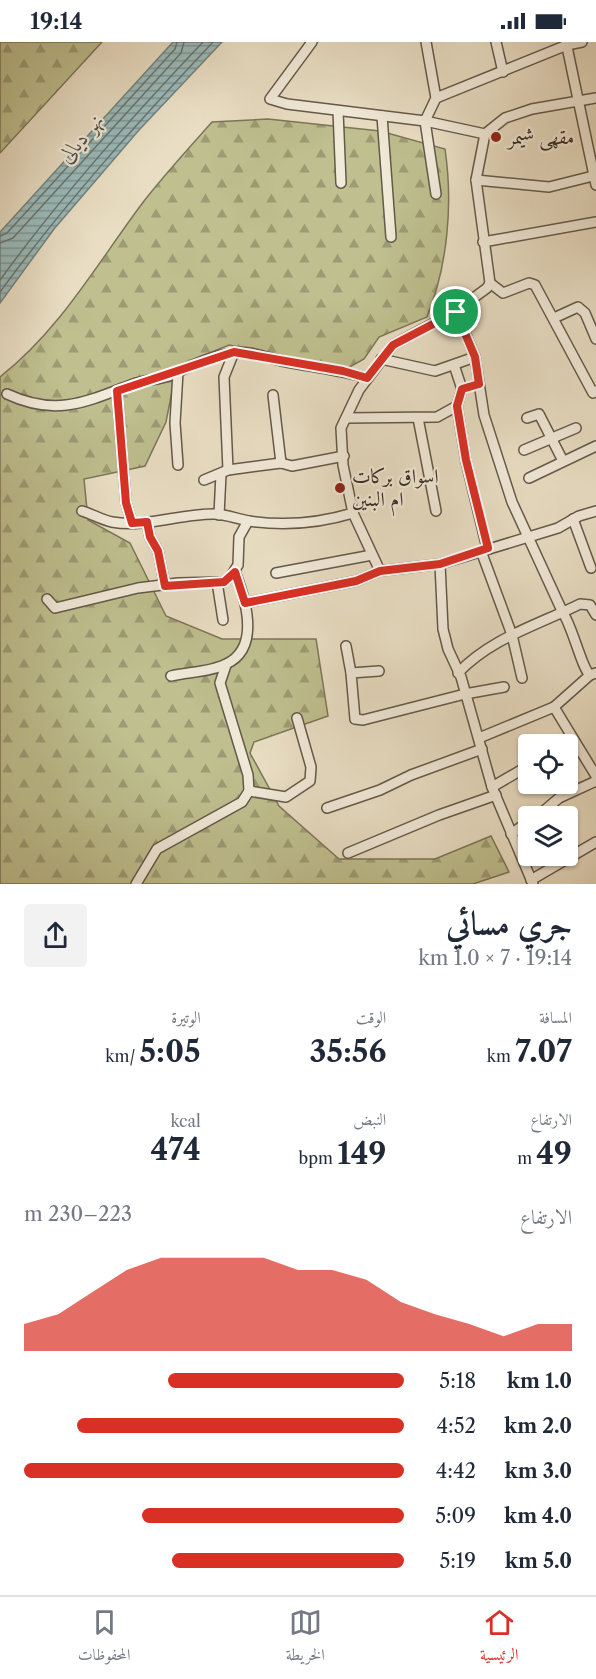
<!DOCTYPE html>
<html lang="ar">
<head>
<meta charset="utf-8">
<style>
	:root { --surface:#fff; --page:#f2f2f3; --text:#1f2937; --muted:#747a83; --line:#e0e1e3; --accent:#d93025 }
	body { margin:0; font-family:"Libre Caslon Text",Amiri,serif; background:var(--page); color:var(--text); direction:rtl; height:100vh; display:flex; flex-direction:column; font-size:22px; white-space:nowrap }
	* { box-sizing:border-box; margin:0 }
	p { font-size:20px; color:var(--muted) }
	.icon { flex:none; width:33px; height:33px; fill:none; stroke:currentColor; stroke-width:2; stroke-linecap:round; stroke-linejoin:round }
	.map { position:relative; height:842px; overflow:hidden; direction:ltr }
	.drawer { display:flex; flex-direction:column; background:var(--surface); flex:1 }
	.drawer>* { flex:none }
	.buttons { position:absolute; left:518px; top:692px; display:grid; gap:12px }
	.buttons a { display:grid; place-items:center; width:60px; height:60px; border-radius:6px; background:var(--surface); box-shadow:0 2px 4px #0004; font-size:30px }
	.pin { position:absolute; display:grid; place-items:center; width:51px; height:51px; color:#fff; margin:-26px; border:3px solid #fff; border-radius:50%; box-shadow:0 2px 6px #0007 }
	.round { display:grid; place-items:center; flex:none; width:63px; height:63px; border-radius:6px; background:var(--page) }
	.summary { display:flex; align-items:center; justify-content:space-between; height:102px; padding:0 24px }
	h1 { font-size:33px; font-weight:800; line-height:45px }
	.stats { display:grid; grid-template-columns:repeat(3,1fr); gap:9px; height:102px; padding:6px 24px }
	.stats div { display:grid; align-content:center }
	.stats b { font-size:30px; font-weight:800 }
	.stats small { font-size:16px; font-weight:400 }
	.stats p { font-size:16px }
	.chart { height:168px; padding:12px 24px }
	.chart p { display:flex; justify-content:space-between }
	.chart svg { width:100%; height:108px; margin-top:6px; fill:var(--accent); opacity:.7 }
	ul { padding:0 24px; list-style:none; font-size:20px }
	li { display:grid; grid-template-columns:96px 72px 1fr; align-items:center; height:45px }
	li i { height:15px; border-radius:8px; background:var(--accent) }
	.status { display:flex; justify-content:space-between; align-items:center; height:42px; padding:0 30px; background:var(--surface); direction:ltr }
	.status svg { height:16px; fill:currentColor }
	.dock { display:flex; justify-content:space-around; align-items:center; height:84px; border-top:2px solid var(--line); background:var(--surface); font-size:16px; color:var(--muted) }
	.dock a { display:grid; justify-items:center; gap:3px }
	.dock .active { color:var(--accent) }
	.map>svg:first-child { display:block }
</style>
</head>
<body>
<div class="status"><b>19:14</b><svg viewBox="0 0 49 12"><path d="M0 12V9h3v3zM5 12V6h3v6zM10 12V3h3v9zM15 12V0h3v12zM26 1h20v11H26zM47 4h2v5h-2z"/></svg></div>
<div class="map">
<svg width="596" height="842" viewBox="0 0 596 842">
	<defs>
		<pattern id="forest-firs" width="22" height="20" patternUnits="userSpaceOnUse" patternTransform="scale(1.5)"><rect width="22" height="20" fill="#bfbf8f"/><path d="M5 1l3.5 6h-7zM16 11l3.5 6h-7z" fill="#9c9c74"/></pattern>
		<pattern id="water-rules" width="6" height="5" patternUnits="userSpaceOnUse" patternTransform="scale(1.5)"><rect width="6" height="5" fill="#9abbbc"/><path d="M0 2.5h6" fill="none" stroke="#7f9898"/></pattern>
	</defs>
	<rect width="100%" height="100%" fill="#e9dec4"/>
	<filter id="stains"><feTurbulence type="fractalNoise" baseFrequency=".00333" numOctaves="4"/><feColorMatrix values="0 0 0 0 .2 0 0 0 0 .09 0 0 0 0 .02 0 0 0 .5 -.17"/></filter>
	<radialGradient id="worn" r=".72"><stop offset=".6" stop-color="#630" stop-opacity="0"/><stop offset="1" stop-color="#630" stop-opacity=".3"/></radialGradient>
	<g fill="url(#forest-firs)" stroke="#7c7658" stroke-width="1.5">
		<polygon points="0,0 102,0 0,111"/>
		<path d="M268,77L380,89L445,107C453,161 448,223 427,275L379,295L364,317L348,326L229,303L177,324L166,380L145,424L84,437L88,478L130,501L166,574L222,597H316L328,674L254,700L250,711L279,764L339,817H435L491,794L509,830L473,842H0V335C61,287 98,220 144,159C165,132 189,106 212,80Z"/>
	</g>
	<polygon fill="url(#water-rules)" stroke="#73827e" stroke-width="1.5" points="173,0 222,0 139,88 54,187 0,261 0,190"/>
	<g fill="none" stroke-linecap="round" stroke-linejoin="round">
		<g stroke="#69746f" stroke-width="1.5">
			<polyline points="0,194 7,191 175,7 177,0"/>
			<polyline points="0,201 13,196 181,11 184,0"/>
			<path d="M0,238C62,153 131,76 203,0"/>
			<path d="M0,250C65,161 138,80 213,0"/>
		</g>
		<defs>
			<g id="minor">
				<polyline points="312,0 270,57 287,62 425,79 485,92"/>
				<polyline points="426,0 436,56 425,79 436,152"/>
				<polyline points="496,0 503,30"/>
				<polyline points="566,0 596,143"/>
				<polyline points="436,56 567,3 582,0"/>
				<polyline points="338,69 341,141"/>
				<polyline points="382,74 391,195"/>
				<polyline points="476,138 549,145 593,134"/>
				<polyline points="483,200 596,180"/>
				<polyline points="490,241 503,251 529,241 535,243 593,351 596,349"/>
				<path d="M456,269L475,315L484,373L512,460L563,571C573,586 582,627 590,633L596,631"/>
				<polyline points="554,276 578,265 585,271 596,297"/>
				<polyline points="381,317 435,329 475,315"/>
				<polyline points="454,323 462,347 457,364 466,419 487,506"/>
				<polyline points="178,330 175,381 178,423"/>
				<polyline points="117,349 126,461 132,481"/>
				<path d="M7,352C56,375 86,360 133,342C144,338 157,338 169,334C189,325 210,314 233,311C249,308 267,316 282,319C311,325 339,328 367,336"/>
				<polyline points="273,353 281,421"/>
				<polyline points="346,376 437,375 457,364"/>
				<polyline points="418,376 436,469"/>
				<polyline points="527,376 539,372 563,419"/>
				<polyline points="524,408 576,386"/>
				<polyline points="228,428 224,335 234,310"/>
				<polyline points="529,436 596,404"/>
				<polyline points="204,438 228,428 281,421 292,424 344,414"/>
				<path d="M82,469C92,472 102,478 112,480C145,486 179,472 213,472C226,472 237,477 249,479C283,484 320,481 353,471"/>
				<polyline points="219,473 221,432"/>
				<polyline points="573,477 591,526"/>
				<polyline points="147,480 150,495 158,509 165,544"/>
				<polyline points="481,509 512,593 522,636"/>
				<polyline points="380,529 353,471 343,423 341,386 359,348 393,303 456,269 487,246 490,241 476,138 485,92 505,76 532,67 596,56"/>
				<polyline points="276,531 372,513"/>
				<polyline points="217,540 223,578"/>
				<polyline points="47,557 55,566 138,546 178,541 224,540 231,534 238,523 239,495 248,479"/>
				<polyline points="245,561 356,539 380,529 440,522"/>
				<polyline points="346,604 351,631"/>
				<polyline points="379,629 351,631 355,677 363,678 465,652 504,645"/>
				<path d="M458,631C491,596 538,583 580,562L590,563L596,573"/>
				<path d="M171,634C188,630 211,630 226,622C261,606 246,558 235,530"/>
				<polyline points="554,665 596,734"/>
				<polyline points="479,696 554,665 590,633"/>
				<polyline points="492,745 528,724"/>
				<polyline points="249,749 286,755 310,739 311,725 297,676"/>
				<polyline points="327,766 380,748 411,733 482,707"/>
				<polyline points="538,774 559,756 596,739"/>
				<polyline points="511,792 528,780"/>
				<polyline points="348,811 439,773 496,753"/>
				<polyline points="531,838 596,800"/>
				<polyline points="136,842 157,807 242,760 249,749 248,733 220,641 226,623"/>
				<polyline points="533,842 492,745 461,635 448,607 443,587 440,522 558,486 579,474 596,469"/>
			</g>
		</defs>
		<use href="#minor" stroke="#64594a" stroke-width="12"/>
		<use href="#minor" stroke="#f1ead9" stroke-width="9"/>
	</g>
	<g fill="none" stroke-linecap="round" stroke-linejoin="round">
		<defs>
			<polygon id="route" points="456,270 475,315 479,342 462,347 457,364 466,418 488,506 440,522 380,529 356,539 245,561 235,530 224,540 165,544 158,509 150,495 147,480 132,481 126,461 117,349 234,310 343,329 367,336 393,303"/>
		</defs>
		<use href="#route" stroke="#fff" stroke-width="12"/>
		<use href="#route" stroke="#d93025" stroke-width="8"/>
	</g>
	<g fill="#8f2418" stroke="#f1ead9" stroke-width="2">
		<circle cx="496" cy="95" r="6"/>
		<circle cx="340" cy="446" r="6"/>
	</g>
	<g text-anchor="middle" stroke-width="4.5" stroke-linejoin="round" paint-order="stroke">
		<g font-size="20" fill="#382d22" stroke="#f1ead9" text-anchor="start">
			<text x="508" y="102">مقهى شيمر</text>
			<text x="352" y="441">اسواق بركات<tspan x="352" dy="23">ام البنين</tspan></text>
		</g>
		<g font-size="21" font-style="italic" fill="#505048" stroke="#f1ead9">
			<text transform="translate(81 96) rotate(-50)" y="7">نهر ديالى</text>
		</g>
	</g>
	<rect width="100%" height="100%" filter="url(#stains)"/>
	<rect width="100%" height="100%" fill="url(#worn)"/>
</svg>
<div class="buttons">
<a><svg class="icon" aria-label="locate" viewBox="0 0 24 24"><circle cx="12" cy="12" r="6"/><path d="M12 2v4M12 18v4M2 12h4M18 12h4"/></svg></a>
<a><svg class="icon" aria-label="layers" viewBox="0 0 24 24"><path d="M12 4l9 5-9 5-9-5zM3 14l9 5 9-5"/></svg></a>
</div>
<div class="pin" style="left:456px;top:270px;background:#1e9e55"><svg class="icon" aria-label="arrive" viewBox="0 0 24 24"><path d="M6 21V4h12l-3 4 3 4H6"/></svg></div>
</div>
<section class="drawer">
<div class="summary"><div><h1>جري مسائي</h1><p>19:14 · 7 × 1.0 km</p></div><a class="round"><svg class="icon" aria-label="share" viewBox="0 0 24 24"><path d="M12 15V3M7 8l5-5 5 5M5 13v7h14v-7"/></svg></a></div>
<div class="stats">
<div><p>المسافة</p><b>7.07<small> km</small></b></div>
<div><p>الوقت</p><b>35:56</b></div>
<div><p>الوتيرة</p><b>5:05<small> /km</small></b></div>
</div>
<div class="stats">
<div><p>الارتفاع</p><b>49<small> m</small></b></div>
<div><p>النبض</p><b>149<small> bpm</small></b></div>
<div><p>kcal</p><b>474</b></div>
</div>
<div class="chart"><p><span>الارتفاع</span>223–230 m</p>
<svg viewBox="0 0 160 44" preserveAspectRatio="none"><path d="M0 44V33L10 29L20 20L30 11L40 6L50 6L60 6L70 6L80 11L90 11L100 15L110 24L120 29L130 33L140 38L150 33L160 33V44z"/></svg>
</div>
<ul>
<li><b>1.0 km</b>5:18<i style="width:62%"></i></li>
<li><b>2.0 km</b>4:52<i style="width:86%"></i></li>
<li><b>3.0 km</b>4:42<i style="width:100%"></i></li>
<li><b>4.0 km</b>5:09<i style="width:69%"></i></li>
<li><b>5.0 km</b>5:19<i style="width:61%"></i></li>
</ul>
</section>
<nav class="dock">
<a class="active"><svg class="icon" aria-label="home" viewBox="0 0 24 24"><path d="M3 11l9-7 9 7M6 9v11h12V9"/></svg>الرئيسية</a>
<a><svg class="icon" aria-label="map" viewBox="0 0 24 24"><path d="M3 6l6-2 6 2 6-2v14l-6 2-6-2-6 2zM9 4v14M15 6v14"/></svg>الخريطة</a>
<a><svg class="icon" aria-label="saved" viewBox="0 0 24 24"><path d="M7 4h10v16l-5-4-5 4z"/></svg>المحفوظات</a>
</nav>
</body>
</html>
